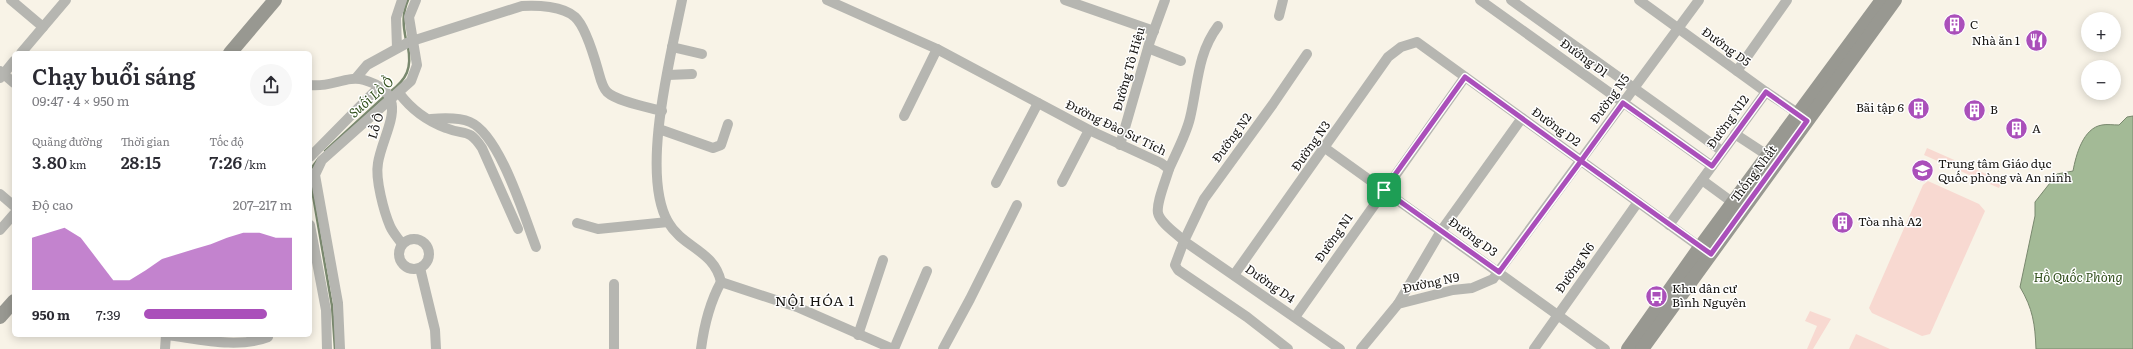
<!DOCTYPE html>
<html lang="vi">
<head>
<meta charset="utf-8">
<style>
	:root { --surface:#fff; --page:#f7f7f7; --text:#2b2b33; --muted:#7c7c81; --accent:#aa4fba }
	body { margin:0; font-family:Literata,serif; background:var(--page); color:var(--text); height:100vh; display:flex; flex-direction:column; font-size:15px; white-space:nowrap }
	* { box-sizing:border-box; margin:0 }
	p { font-size:13px; color:var(--muted) }
	.icon { flex:none; width:22px; height:22px; fill:none; stroke:currentColor; stroke-width:2; stroke-linecap:round; stroke-linejoin:round }
	.map { position:relative; flex:1; overflow:hidden }
	.side { position:absolute; left:12px; top:51px; width:300px; height:286px; display:flex; flex-direction:column; background:var(--surface); border-radius:6px; box-shadow:0 2px 10px #0003 }
	.side>* { flex:none }
	.tools { position:absolute; left:2081px; top:12px; display:grid; gap:8px }
	.tools a { display:grid; place-items:center; width:40px; height:40px; border-radius:50%; background:var(--surface); box-shadow:0 2px 10px #0003; font-size:20px }
	.pin { position:absolute; display:grid; place-items:center; width:34px; height:34px; color:#fff; margin:-17px; border-radius:8px; box-shadow:0 2px 6px #0006 }
	.round { display:grid; place-items:center; flex:none; width:42px; height:42px; border-radius:21px; background:var(--page) }
	.headline { display:flex; align-items:center; justify-content:space-between; height:68px; padding:0 20px }
	h1 { font-size:22px; font-weight:600; line-height:30px }
	.figures { display:grid; grid-template-columns:repeat(3,1fr); gap:6px; height:68px; padding:4px 20px }
	.figures div { display:grid; align-content:center }
	.figures b { font-size:17px; font-weight:600 }
	.figures small { font-size:11px; font-weight:400 }
	.figures p { font-size:11px }
	.chart { height:112px; padding:8px 20px }
	.chart p { display:flex; justify-content:space-between }
	.chart svg { width:100%; height:72px; margin-top:4px; fill:var(--accent); opacity:.7 }
	ul { padding:0 20px; list-style:none; font-size:13px }
	li { display:grid; grid-template-columns:64px 48px 1fr; align-items:center; height:30px }
	li i { height:10px; border-radius:5px; background:var(--accent) }
	.map>svg:first-child { display:block }
</style>
</head>
<body>
<div class="map">
<svg width="2133" height="349" viewBox="0 0 2133 349">
	<rect width="100%" height="100%" fill="#f8f3e7"/>
	<g fill="#f8d9d1">
		<polygon points="1927,148 2002,181 1999,188 1924,155"/>
		<polygon points="1928,181 1979,204 1985,211 1931,332 1930,334 1922,336 1872,313 1869,308 1923,185"/>
		<polygon points="1810,311 1831,319 1813,349 1807,349 1817,326 1805,321"/>
		<polygon points="1856,334 1890,349 1849,349"/>
	</g>
	<path fill="#a3ba96" stroke="#79886e" d="M2133,116V349H2036C2035,324 2033,309 2020,287L2035,216V202L2057,174L2073,171C2076,155 2083,128 2102,125C2107,124 2113,125 2119,125L2127,117Z"/>
	<g fill="none" stroke-linecap="round" stroke-linejoin="round">
		<g stroke="#79886e" stroke-width="2.5">
			<path d="M406,40C403,25 402,14 408,0"/>
			<path d="M390,92C407,79 412,68 408,47"/>
			<polyline points="325,151 386,95"/>
			<polyline points="310,170 319,158"/>
			<polyline points="310,178 332,306 335,349"/>
		</g>
		<g stroke="#b6b6b1" stroke-width="10">
			<polyline points="11,0 43,27"/>
			<path d="M682,0C671,55 640,173 668,222C683,248 714,250 721,282"/>
			<path d="M827,0L937,49L1089,130L1161,163L1169,169C1166,180 1156,203 1158,213C1160,223 1177,234 1184,241L1175,265L1178,270L1247,317L1288,349"/>
			<polyline points="1065,0 1154,31"/>
			<polyline points="1480,0 1712,166"/>
			<polyline points="1511,0 1722,151"/>
			<polyline points="1639,0 1766,92 1799,114"/>
			<polyline points="1279,16 1283,0"/>
			<polyline points="672,47 702,54"/>
			<polyline points="397,48 396,18 402,0"/>
			<polyline points="1148,48 1181,61"/>
			<polyline points="21,53 66,0"/>
			<polyline points="1307,54 1273,104 1204,199 1184,241 1340,349"/>
			<polyline points="0,71 14,83"/>
			<polyline points="1737,71 1787,0"/>
			<polyline points="668,75 692,74"/>
			<polyline points="0,78 14,61"/>
			<path d="M356,78L367,65L409,42L522,6C537,5 563,6 575,17C585,26 594,56 598,70C600,77 602,87 607,92C618,102 648,107 662,111"/>
			<path d="M310,85C330,88 347,75 364,80C414,94 383,131 378,163C375,179 384,212 390,226C393,233 398,238 402,244"/>
			<path d="M399,93C411,109 427,121 446,128C465,136 468,127 482,148L518,229"/>
			<polyline points="904,116 937,49"/>
			<path d="M431,119C443,118 458,117 470,122C500,135 524,216 536,247"/>
			<polyline points="659,129 713,148 721,145 728,124"/>
			<polyline points="1735,134 1767,155"/>
			<polyline points="1120,145 1150,41 1165,0"/>
			<polyline points="1325,148 1605,349"/>
			<polyline points="310,157 379,87"/>
			<path d="M1169,169C1176,153 1186,135 1190,118C1198,85 1197,54 1218,26"/>
			<polyline points="1702,180 1732,202"/>
			<polyline points="1062,182 1089,130"/>
			<polyline points="996,183 1038,103"/>
			<polyline points="0,194 14,206"/>
			<polyline points="577,223 598,229 668,222"/>
			<polyline points="310,225 326,310 327,349"/>
			<polyline points="1669,225 1766,92"/>
			<polyline points="0,230 14,214"/>
			<circle cx="414" cy="254" r="15"/>
			<polyline points="420,268 435,330 436,349"/>
			<polyline points="1234,275 1388,57 1401,47 1417,42 1700,247"/>
			<polyline points="1398,304 1441,231 1522,118"/>
			<polyline points="1295,317 1465,77"/>
			<path d="M167,335C199,339 238,349 268,337"/>
			<polyline points="858,335 883,260"/>
			<polyline points="165,349 166,335"/>
			<polyline points="340,349 338,303 315,175 322,160 411,81 417,65 409,17 416,0"/>
			<polyline points="614,349 614,284"/>
			<path d="M701,349C704,326 710,302 721,282L797,307L893,349"/>
			<polyline points="894,349 927,271"/>
			<polyline points="943,349 970,299 1017,205"/>
			<polyline points="1361,349 1398,304 1453,290 1472,288 1493,279 1699,0"/>
			<polyline points="1534,349 1638,202"/>
		</g>
		<g stroke="#989891" stroke-width="14">
			<polyline points="230,53 275,0"/>
			<polyline points="0,317 14,301"/>
			<polyline points="1628,349 1700,247 1882,0"/>
			<polyline points="1642,349 1895,0"/>
		</g>
	</g>
	<g fill="none" stroke-linecap="round" stroke-linejoin="round">
		<defs>
			<polyline id="route" points="1384,190 1499,272 1581,161 1711,254 1807,121 1766,92 1712,166 1623,103 1581,161 1465,77 1384,190"/>
		</defs>
		<use href="#route" stroke="#fff" stroke-width="8"/>
		<use href="#route" stroke="#aa4fba" stroke-width="5"/>
	</g>
	<defs>
		<symbol id="building-disc" viewBox="-11 -11 22 22"><circle r="9.5" fill="#aa4fba" stroke="#fff"/><path d="M-4-6H4V6H1V3H-1V6H-4ZM-2.5-4.3h1.7v1.8h-1.7ZM.8-4.3h1.7v1.8H.8ZM-2.5-1h1.7V.8h-1.7ZM.8-1h1.7V.8H.8Z" fill="#fff"/></symbol>
		<symbol id="restaurant-disc" viewBox="-11 -11 22 22"><circle r="9.5" fill="#aa4fba" stroke="#fff"/><path d="M-5-6h1v4h1v-4h1v4h1v-4h1v5L-1.5 .5V6h-2V.5L-5-1ZM5-6V6H3V1.5H1.5Q1.5-4 5-6Z" fill="#fff"/></symbol>
		<symbol id="school-disc" viewBox="-11 -11 22 22"><circle r="9.5" fill="#aa4fba" stroke="#fff"/><path d="M0-5L7-2L0 1L-7-2ZM-4 1L0 2.5L4 1V4Q0 6-4 4Z" fill="#fff"/></symbol>
		<symbol id="bus-disc" viewBox="-11 -11 22 22"><circle r="9.5" fill="#aa4fba" stroke="#fff"/><path d="M-5-6H5V4H4V6H2V4H-2V6H-4V4H-5ZM-3.5-4V0h7V-4ZM-3.5 1.2v1.5H-2V1.2ZM2 1.2v1.5H3.5V1.2Z" fill="#fff"/></symbol>
	</defs>
	<g fill-rule="evenodd">
		<use href="#building-disc" x="1942" y="12" width="25" height="25"/>
		<use href="#restaurant-disc" x="2024" y="28" width="25" height="25"/>
		<use href="#building-disc" x="1906" y="96" width="25" height="25"/>
		<use href="#building-disc" x="1962" y="98" width="25" height="25"/>
		<use href="#building-disc" x="2004" y="116" width="25" height="25"/>
		<use href="#school-disc" x="1910" y="158" width="25" height="25"/>
		<use href="#building-disc" x="1830" y="210" width="25" height="25"/>
		<use href="#bus-disc" x="1644" y="284" width="25" height="25"/>
	</g>
	<g text-anchor="middle" stroke-width="3" stroke-linejoin="round" paint-order="stroke">
		<g font-size="12" fill="#171512" stroke="#fff" text-anchor="start">
			<text x="1970" y="29">C</text>
			<text x="2020" y="45" text-anchor="end">Nhà ăn 1</text>
			<text x="1904" y="112" text-anchor="end">Bãi tập 6</text>
			<text x="1990" y="114">B</text>
			<text x="2032" y="133">A</text>
			<text x="1938" y="168">Trung tâm Giáo dục<tspan x="1938" dy="14">Quốc phòng và An ninh</tspan></text>
			<text x="1858" y="226">Tòa nhà A2</text>
			<text x="1672" y="293">Khu dân cư<tspan x="1672" dy="14">Bình Nguyên</tspan></text>
		</g>
		<g font-size="12" fill="#171512" stroke="#fff">
			<text transform="translate(1726 47) rotate(36)" y="4">Đướng D5</text>
			<text transform="translate(1584 58) rotate(36)" y="4">Đướng D1</text>
			<text transform="translate(1129 69) rotate(-74)" y="4">Đường Tô Hiệu</text>
			<text transform="translate(1610 99) rotate(-54)" y="4">Đường N5</text>
			<text transform="translate(1728 122) rotate(-54)" y="4">Đường N12</text>
			<text transform="translate(376 126) rotate(-73)" y="4">Lồ Ô</text>
			<text transform="translate(1556 127) rotate(36)" y="4">Đường D2</text>
			<text transform="translate(1116 128) rotate(26)" y="4">Đường Đào Sư Tích</text>
			<text transform="translate(1232 138) rotate(-54)" y="4">Đướng N2</text>
			<text transform="translate(1311 146) rotate(-55)" y="4">Đường N3</text>
			<text transform="translate(1754 174) rotate(-53)" y="4">Thống Nhất</text>
			<text transform="translate(1473 237) rotate(36)" y="4">Đường D3</text>
			<text transform="translate(1334 238) rotate(-55)" y="4">Đường N1</text>
			<text transform="translate(1575 268) rotate(-55)" y="4">Đường N6</text>
			<text transform="translate(1431 283) rotate(-12)" y="4">Đường N9</text>
			<text transform="translate(1270 284) rotate(35)" y="4">Dường D4</text>
		</g>
		<g font-size="13" font-style="italic" fill="#304e1b" stroke="#fff">
			<text transform="translate(371 97) rotate(-41)" y="5">Suối Lồ Ồ</text>
			<text x="2078" y="282">Hồ Quốc Phòng</text>
		</g>
		<g font-size="14" letter-spacing="1" fill="#171512" stroke="#fff">
			<text x="815" y="306">NỘI HÓA 1</text>
		</g>
	</g>
</svg>
<div class="tools">
<a>+</a>
<a>−</a>
</div>
<div class="pin" style="left:1384px;top:190px;background:#1e9e55"><svg class="icon" aria-label="arrive" viewBox="0 0 24 24"><path d="M6 21V4h12l-3 4 3 4H6"/></svg></div>
<section class="side">
<div class="headline"><div><h1>Chạy buổi sáng</h1><p>09:47 · 4 × 950 m</p></div><a class="round"><svg class="icon" aria-label="share" viewBox="0 0 24 24"><path d="M12 15V3M7 8l5-5 5 5M5 13v7h14v-7"/></svg></a></div>
<div class="figures">
<div><p>Quãng đường</p><b>3.80<small> km</small></b></div>
<div><p>Thời gian</p><b>28:15</b></div>
<div><p>Tốc độ</p><b>7:26<small> /km</small></b></div>
</div>
<div class="chart"><p><span>Độ cao</span>207–217 m</p>
<svg viewBox="0 0 160 44" preserveAspectRatio="none"><path d="M0 44V12L10 9L20 6L30 12L40 25L50 38L60 38L70 32L80 25L90 22L100 19L110 16L120 12L130 9L140 9L150 12L160 12V44z"/></svg>
</div>
<ul>
<li><b>950 m</b>7:39<i style="width:83%"></i></li>
</ul>
</section>
</div>
</body>
</html>
